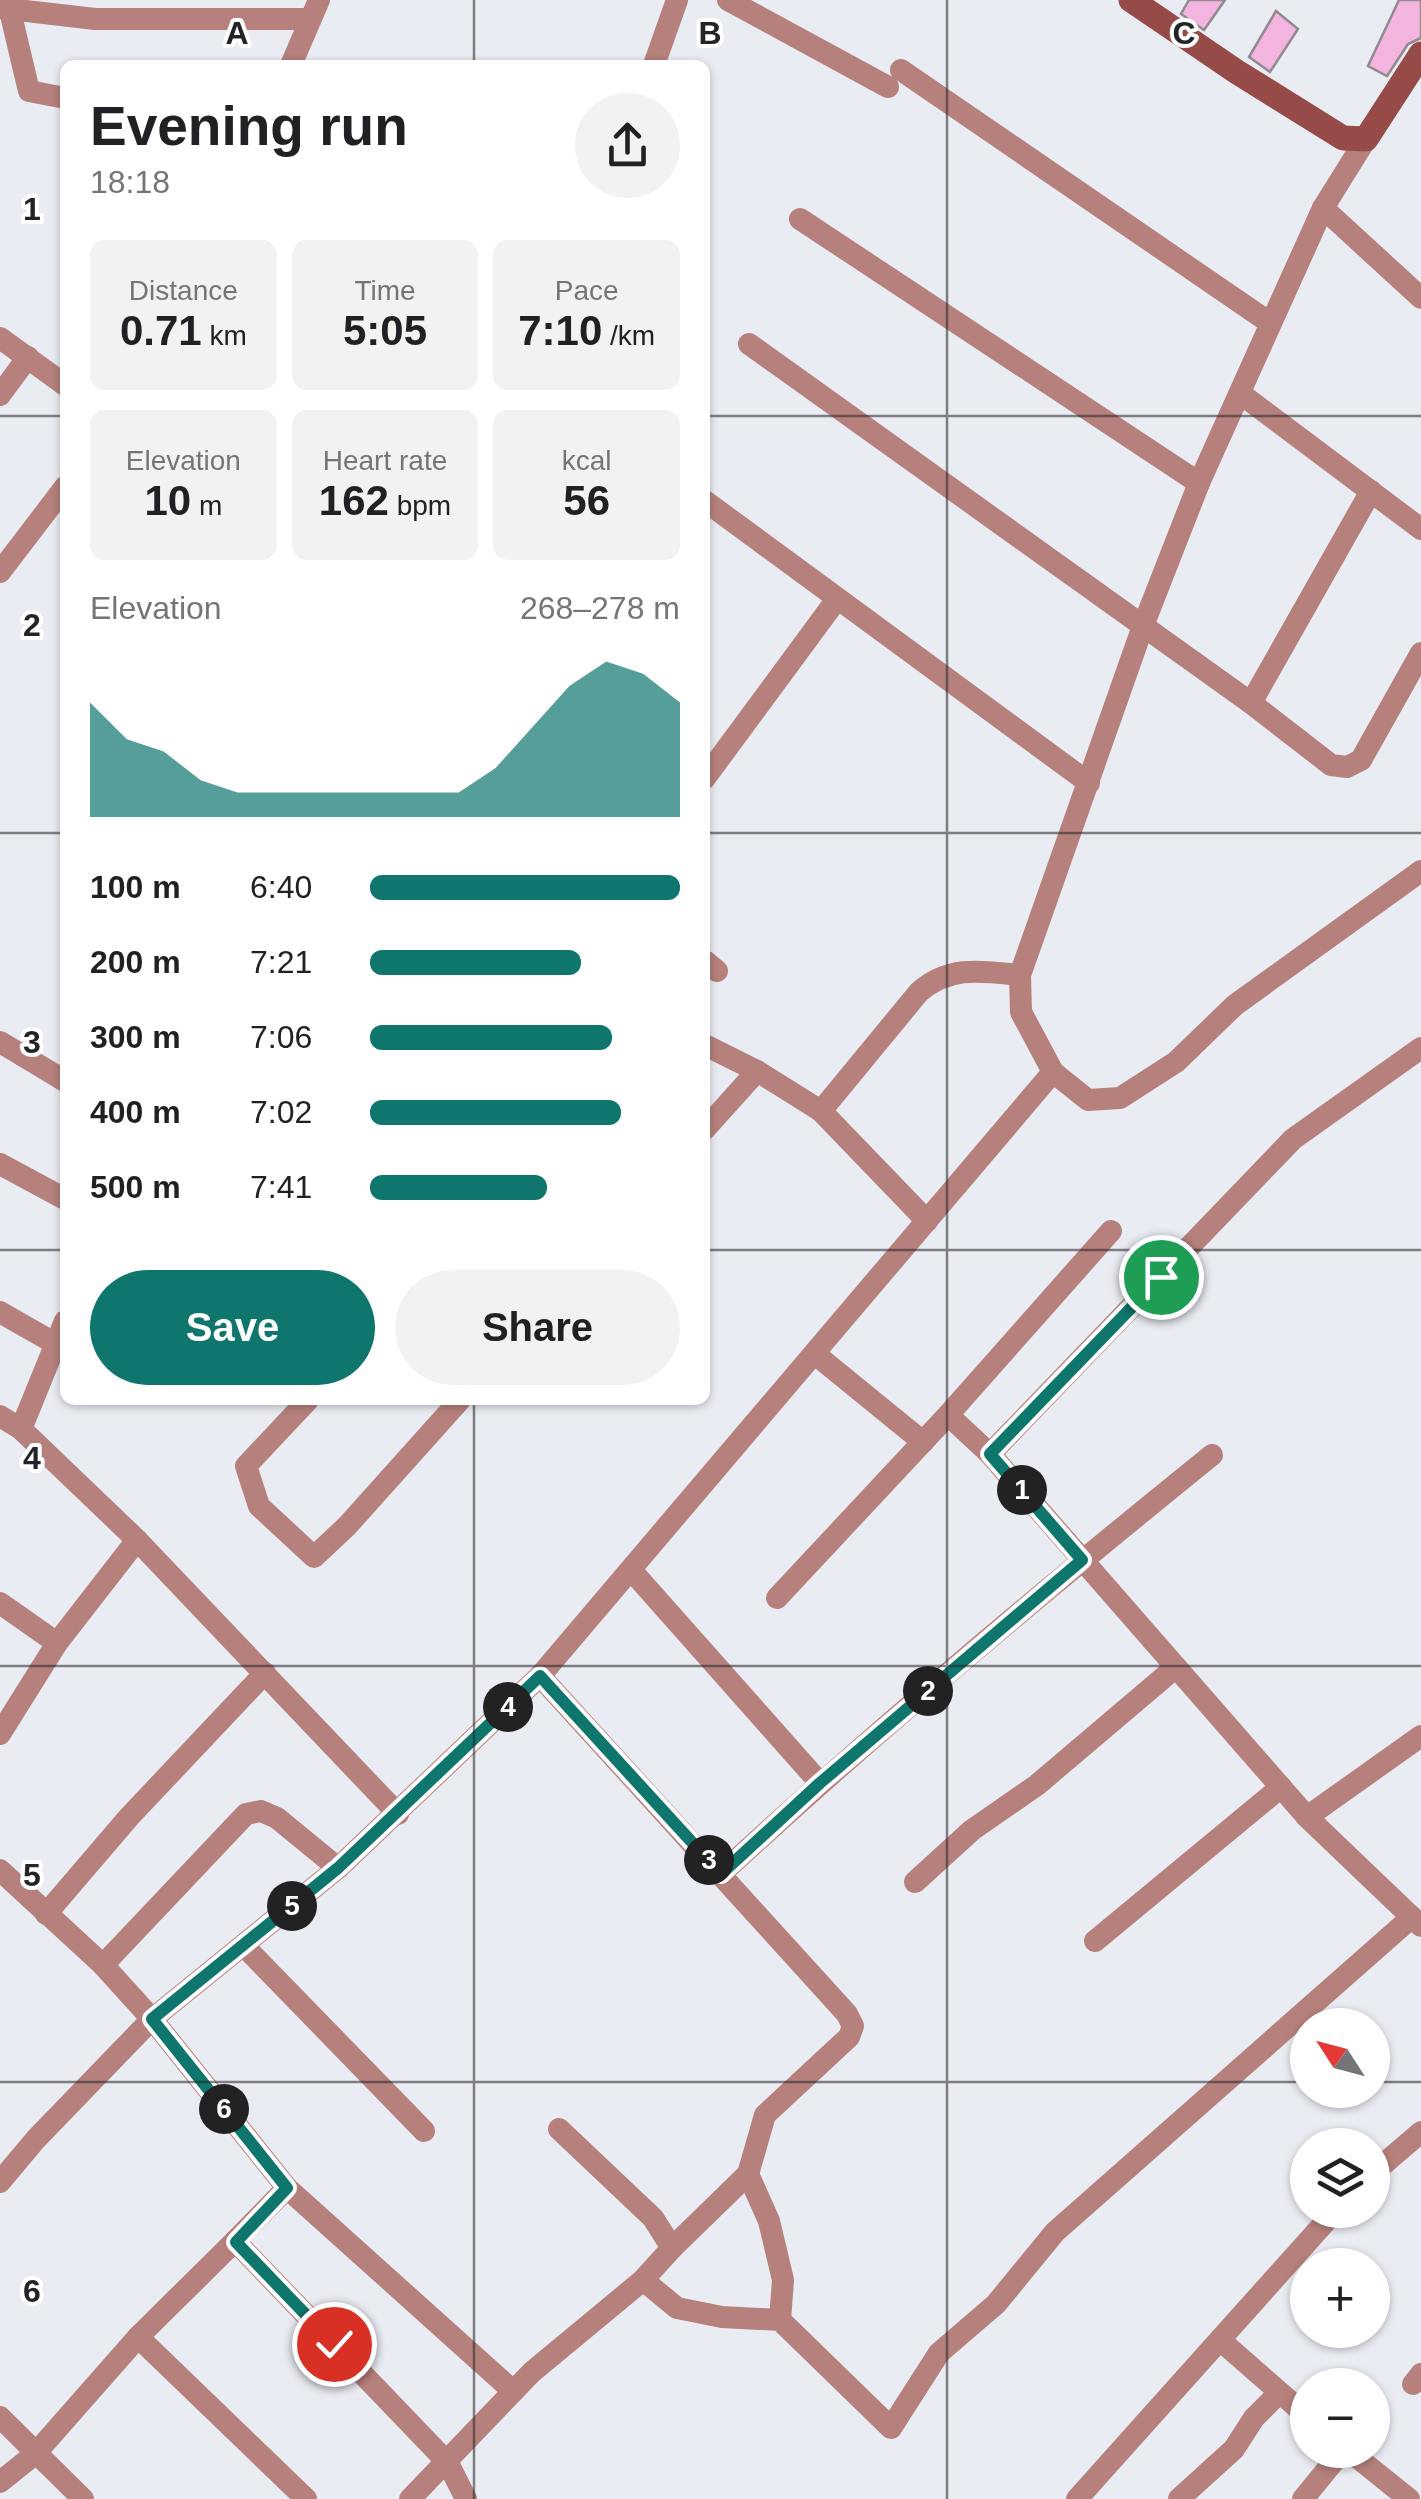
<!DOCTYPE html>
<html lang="en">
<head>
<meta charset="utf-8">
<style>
	:root { --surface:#fff; --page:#f2f2f2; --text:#202124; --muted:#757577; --accent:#0f766e }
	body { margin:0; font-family:Arial,sans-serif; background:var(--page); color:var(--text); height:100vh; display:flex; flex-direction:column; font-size:38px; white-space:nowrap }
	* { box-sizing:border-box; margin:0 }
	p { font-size:32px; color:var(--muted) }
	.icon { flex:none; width:55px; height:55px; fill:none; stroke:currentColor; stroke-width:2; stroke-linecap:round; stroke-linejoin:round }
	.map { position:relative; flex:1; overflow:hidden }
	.sheet { position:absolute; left:60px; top:60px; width:650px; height:1345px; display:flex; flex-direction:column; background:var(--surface); border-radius:15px; box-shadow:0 2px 8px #0004 }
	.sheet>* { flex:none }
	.needle { width:65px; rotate:306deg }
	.fabs { position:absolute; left:1290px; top:2008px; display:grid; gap:20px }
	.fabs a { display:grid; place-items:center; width:100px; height:100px; border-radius:50%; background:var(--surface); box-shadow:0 2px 8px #0004; font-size:50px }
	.pin { position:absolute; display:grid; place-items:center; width:85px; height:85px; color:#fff; margin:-42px; border:5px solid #fff; border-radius:50%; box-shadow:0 2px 10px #0007 }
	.km { position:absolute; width:50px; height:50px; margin:-25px; border-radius:50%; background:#222; color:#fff; font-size:28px; line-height:50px; text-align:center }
	.round { display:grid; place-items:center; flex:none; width:105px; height:105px; border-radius:52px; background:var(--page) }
	.headline { display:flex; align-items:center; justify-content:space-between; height:170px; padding:0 30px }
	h1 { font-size:55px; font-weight:700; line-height:75px }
	.metrics { display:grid; grid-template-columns:repeat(3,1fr); gap:15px; height:170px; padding:10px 30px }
	.metrics div { display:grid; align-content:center; border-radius:15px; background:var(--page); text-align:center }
	.metrics b { font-size:42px; font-weight:700 }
	.metrics small { font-size:28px; font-weight:400 }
	.metrics p { font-size:28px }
	.chart { height:280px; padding:20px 30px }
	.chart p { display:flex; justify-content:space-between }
	.chart svg { width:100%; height:180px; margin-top:10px; fill:var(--accent); opacity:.7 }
	.cta { display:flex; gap:20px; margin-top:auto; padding:20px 30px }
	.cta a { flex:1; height:115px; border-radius:60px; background:var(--accent); color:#fff; font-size:40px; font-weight:700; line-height:115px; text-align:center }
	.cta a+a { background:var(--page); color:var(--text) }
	ul { padding:0 30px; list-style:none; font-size:32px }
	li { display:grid; grid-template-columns:160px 120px 1fr; align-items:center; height:75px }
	li i { height:25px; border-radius:12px; background:var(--accent) }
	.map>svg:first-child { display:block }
</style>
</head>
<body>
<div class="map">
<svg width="1421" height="2499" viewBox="0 0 1421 2499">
	<rect width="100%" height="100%" fill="#eaecf3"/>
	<g fill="#f3b5df" stroke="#918a8f" stroke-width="2.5">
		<polygon points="1189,0 1225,0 1204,30 1181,14"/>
		<polygon points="1399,0 1421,0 1421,38 1408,44 1387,76 1368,66"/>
		<polygon points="1276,11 1298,29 1270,72 1249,57"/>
	</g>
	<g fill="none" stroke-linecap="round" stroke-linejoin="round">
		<g stroke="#b6817c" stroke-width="22">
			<polyline points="728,0 888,87"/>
			<polyline points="0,8 95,19 309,19"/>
			<polyline points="10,11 29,91 65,98"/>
			<polyline points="291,65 319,0"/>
			<polyline points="654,65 677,0"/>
			<polyline points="901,70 1270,323"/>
			<polyline points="1366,139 1323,208 1199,483 1143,626 1020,975 1021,1012 1053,1072 1088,1100 1120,1098 1176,1062 1235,1005 1421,871"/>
			<polyline points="1323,208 1421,298"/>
			<polyline points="800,219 1199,483"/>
			<polyline points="0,338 65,385"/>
			<polyline points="749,344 1251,703 1331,765 1347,767 1361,760 1421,653"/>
			<polyline points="1241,394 1421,529"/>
			<polyline points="0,395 28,357"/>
			<polyline points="705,501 1089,783"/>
			<polyline points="0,572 65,487"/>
			<polyline points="1251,703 1371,491"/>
			<polyline points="705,778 837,599"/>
			<polyline points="705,961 717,971"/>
			<polyline points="0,1042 65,1081"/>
			<polyline points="705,1045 757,1071"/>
			<polyline points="821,1111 927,1221"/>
			<path d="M705,1129L757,1071L821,1111L919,992C950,965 982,971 1020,975"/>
			<polyline points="0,1164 65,1199"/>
			<polyline points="0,1312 56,1344"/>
			<polyline points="815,1354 923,1442"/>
			<polyline points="308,1400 246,1466 259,1506 314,1557 347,1526 460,1400"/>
			<polyline points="948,1415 990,1454 1307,1817 1421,1926"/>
			<polyline points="0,1416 21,1429 137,1540 398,1814"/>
			<polyline points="21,1429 65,1321"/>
			<polyline points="990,1454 1293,1139 1421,1048"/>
			<polyline points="632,1571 820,1783"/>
			<polyline points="777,1598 948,1415 1111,1231"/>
			<polyline points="0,1603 57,1643"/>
			<polyline points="540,1676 847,2014 853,2026 849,2037 765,2115 748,2174 672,2248"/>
			<polyline points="0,1734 57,1643 137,1540"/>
			<polyline points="1307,1817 1421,1736"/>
			<polyline points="0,1870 103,1965 152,2019 287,2188 513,2391"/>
			<path d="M721,1874C879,1728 1045,1590 1212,1455"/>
			<polyline points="915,1882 972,1830 1037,1785 1176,1667"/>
			<polyline points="46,1914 129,1817 265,1673"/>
			<polyline points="1095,1941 1281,1787"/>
			<polyline points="244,1946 424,2131"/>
			<polyline points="103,1965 246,1814 261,1811 277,1818 338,1868"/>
			<polyline points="748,2174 769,2221 783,2280 780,2320"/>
			<polyline points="1372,2174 1421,2132"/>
			<polyline points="0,2182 36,2139 152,2019 338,1868 540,1676 1053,1072"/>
			<polyline points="287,2188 235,2241 448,2463 466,2499"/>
			<polyline points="643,2280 677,2308 722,2317 780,2320 891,2428 939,2353 996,2304 1055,2232 1412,1917"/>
			<polyline points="138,2337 306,2499"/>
			<polyline points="1220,2340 1308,2417"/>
			<polyline points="1413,2384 1421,2374"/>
			<polyline points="0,2417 83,2499"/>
			<polyline points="1348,2450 1409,2499"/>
			<polyline points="0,2482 35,2454 138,2337 235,2241"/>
			<polyline points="410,2499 532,2372 643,2280 672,2248 653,2218 559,2129"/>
			<polyline points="1077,2499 1336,2210"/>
			<polyline points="1179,2499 1234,2449 1254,2418 1278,2394"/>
			<polyline points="1303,2499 1343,2450"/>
		</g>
		<polyline stroke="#964b48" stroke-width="25" points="1131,0 1237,72 1343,138 1366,139 1421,54"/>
	</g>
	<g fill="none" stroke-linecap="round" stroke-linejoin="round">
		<defs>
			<polyline id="route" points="334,2344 236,2242 287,2188 152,2019 338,1868 540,1676 721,1874 820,1783 1082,1560 990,1454 1161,1277"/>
		</defs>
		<use href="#route" stroke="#fff" stroke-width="20"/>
		<use href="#route" stroke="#0f766e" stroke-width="12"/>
	</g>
	<path fill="none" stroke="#232427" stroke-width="2.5" stroke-opacity="0.55" d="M474,0V65M947,0V2499M0,416H65M705,416H1421M0,833H65M705,833H1421M0,1250H65M705,1250H1421M474,1400V2499M0,1666H1421M0,2082H1308M1372,2082H1421"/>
	<g font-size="32" text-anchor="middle" font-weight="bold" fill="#232427" stroke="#fff" stroke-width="8" stroke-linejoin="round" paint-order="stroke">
		<text x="237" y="44">A</text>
		<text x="710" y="44">B</text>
		<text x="1184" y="44">C</text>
		<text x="32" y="220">1</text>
		<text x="32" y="636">2</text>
		<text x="32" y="1053">3</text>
		<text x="32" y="1469">4</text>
		<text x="32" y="1886">5</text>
		<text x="32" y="2302">6</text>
	</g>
</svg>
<div class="fabs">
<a><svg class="needle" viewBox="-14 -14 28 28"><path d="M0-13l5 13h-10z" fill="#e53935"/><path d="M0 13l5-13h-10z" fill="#757577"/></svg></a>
<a><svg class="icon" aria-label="layers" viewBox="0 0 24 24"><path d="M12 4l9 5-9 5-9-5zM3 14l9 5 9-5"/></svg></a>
<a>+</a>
<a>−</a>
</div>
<div class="pin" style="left:1161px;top:1277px;background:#1e9e55"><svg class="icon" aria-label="arrive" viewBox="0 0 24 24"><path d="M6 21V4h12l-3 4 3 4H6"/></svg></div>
<div class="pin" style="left:334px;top:2344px;background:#d93025"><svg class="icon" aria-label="check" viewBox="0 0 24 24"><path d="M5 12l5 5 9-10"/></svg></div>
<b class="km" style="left:1022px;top:1490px">1</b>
<b class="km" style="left:928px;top:1691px">2</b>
<b class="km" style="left:709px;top:1860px">3</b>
<b class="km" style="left:508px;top:1707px">4</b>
<b class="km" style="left:292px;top:1906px">5</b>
<b class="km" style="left:224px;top:2109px">6</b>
<section class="sheet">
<div class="headline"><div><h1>Evening run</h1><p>18:18</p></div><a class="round"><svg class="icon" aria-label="share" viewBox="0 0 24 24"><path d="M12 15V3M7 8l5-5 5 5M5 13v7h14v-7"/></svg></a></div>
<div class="metrics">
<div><p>Distance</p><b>0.71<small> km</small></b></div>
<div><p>Time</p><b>5:05</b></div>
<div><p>Pace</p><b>7:10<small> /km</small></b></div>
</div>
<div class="metrics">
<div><p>Elevation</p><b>10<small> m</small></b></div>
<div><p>Heart rate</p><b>162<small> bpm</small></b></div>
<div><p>kcal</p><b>56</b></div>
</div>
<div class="chart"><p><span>Elevation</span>268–278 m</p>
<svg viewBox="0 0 160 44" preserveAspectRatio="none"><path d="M0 44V16L10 25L20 28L30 35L40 38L50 38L60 38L70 38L80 38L90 38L100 38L110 32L120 22L130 12L140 6L150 9L160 16V44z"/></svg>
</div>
<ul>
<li><b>100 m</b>6:40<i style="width:100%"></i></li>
<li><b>200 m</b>7:21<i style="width:68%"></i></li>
<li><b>300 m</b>7:06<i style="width:78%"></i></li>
<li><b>400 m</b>7:02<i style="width:81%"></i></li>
<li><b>500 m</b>7:41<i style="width:57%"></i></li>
</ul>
<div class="cta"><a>Save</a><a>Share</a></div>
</section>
</div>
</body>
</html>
